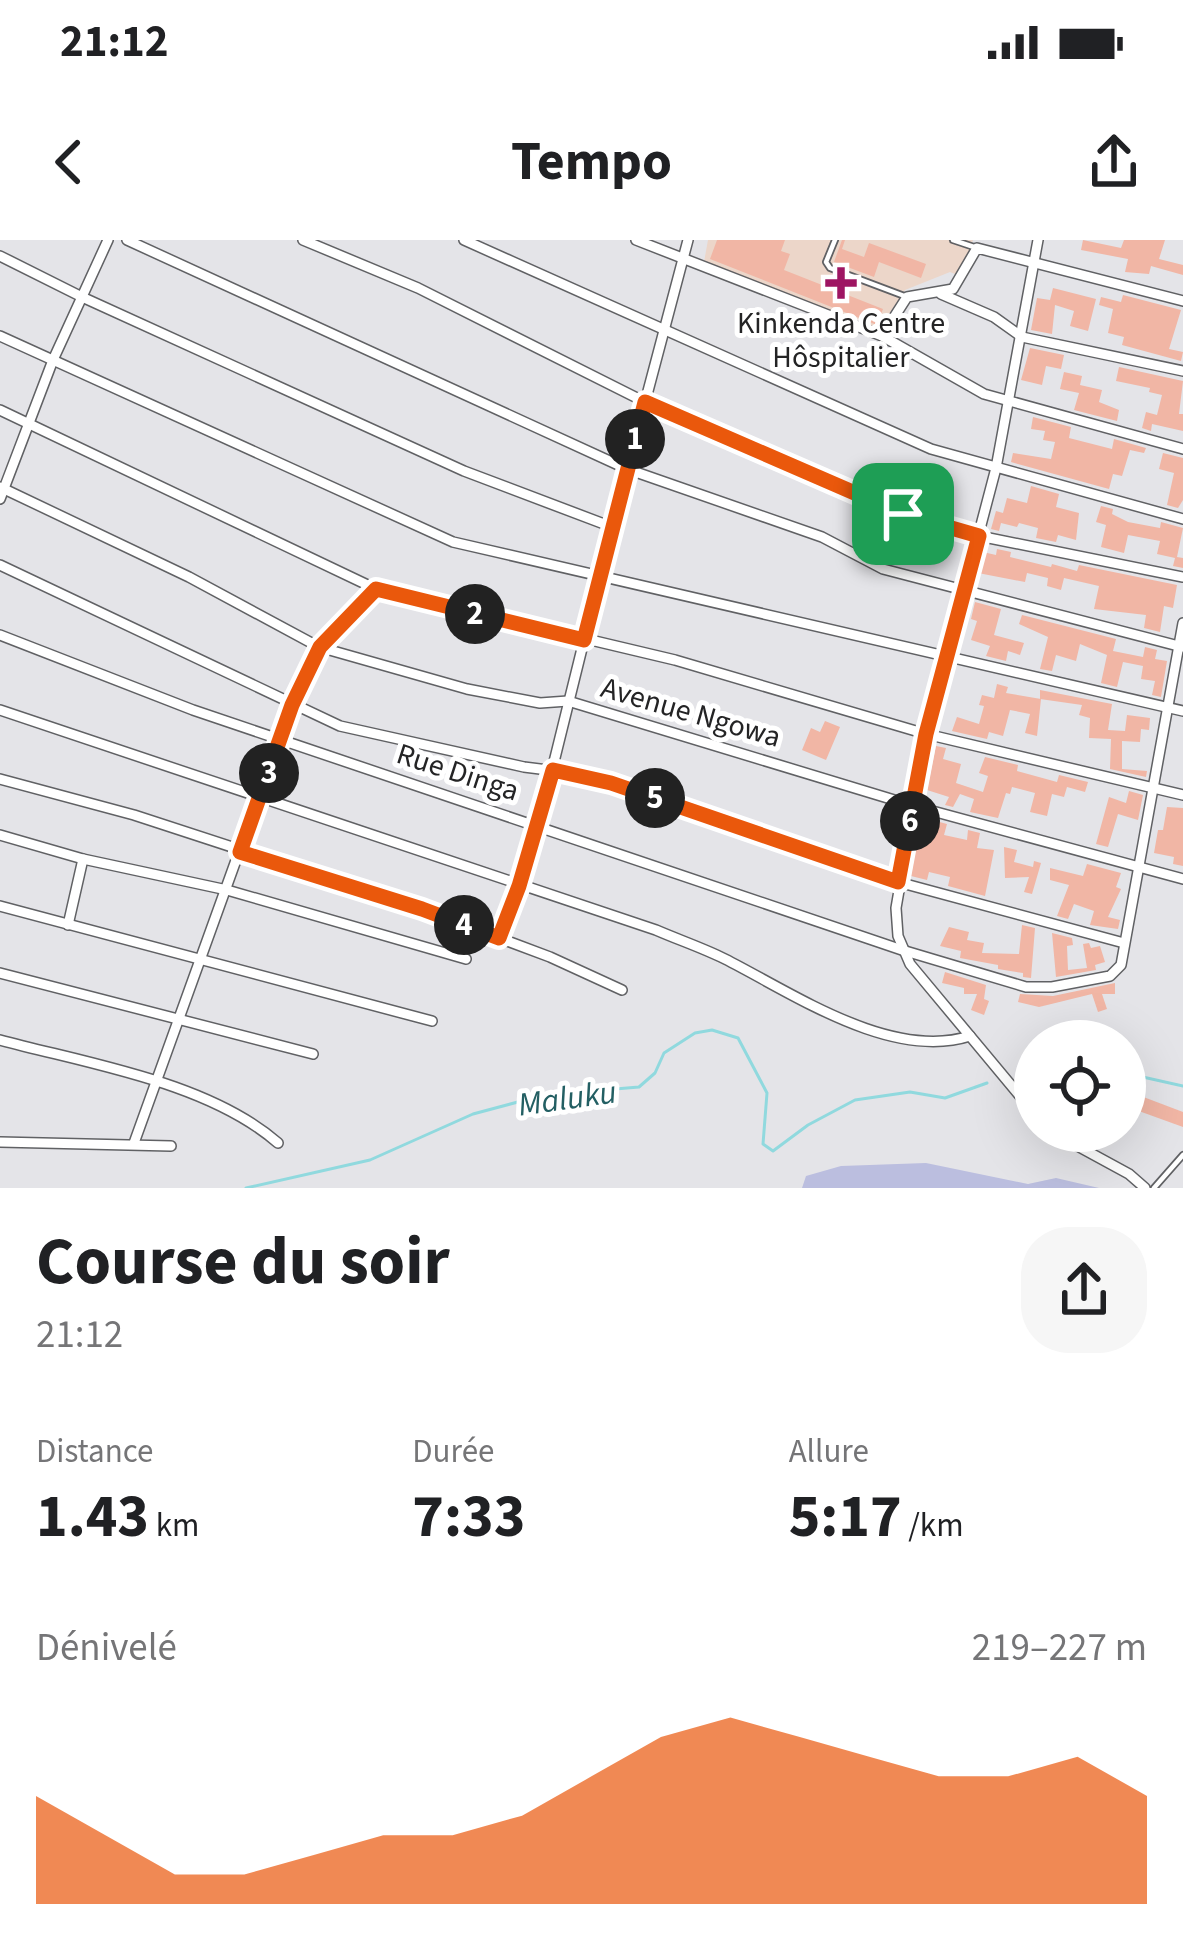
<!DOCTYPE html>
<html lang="fr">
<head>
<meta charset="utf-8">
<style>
	:root { --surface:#fff; --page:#f6f6f6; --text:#202124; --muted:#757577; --accent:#ea580c }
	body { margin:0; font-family:"Source Sans 3",sans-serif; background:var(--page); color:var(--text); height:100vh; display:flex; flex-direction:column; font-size:45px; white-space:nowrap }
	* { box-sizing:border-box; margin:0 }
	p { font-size:39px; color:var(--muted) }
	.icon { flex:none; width:66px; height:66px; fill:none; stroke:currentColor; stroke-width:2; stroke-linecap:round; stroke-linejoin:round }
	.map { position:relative; height:948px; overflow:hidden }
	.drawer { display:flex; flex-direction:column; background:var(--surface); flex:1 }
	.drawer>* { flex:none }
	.controls { position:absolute; left:1014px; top:780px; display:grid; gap:24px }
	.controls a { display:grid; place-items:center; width:132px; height:132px; border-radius:50%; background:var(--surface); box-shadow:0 12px 48px #0002; font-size:60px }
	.pin { position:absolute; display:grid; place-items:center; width:102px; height:102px; color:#fff; margin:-51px; border-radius:24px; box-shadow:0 6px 18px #0006 }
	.km { position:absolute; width:60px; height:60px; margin:-30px; border-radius:50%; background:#222; color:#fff; font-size:33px; line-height:60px; text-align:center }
	.round { display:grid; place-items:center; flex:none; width:126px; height:126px; border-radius:48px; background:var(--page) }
	.overview { display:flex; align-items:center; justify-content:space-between; height:204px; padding:0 36px }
	h1 { font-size:66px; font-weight:700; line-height:90px }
	.metrics { display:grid; grid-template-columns:repeat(3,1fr); gap:18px; height:204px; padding:12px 36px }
	.metrics div { display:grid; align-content:center }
	.metrics b { font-size:60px; font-weight:700 }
	.metrics small { font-size:33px; font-weight:400 }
	.metrics p { font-size:33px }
	.chart { height:336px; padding:24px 36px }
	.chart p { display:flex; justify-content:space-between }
	.chart svg { width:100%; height:216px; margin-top:12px; fill:var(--accent); opacity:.7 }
	.status { display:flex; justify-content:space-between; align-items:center; height:84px; padding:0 60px; background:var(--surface); direction:ltr }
	.status svg { height:33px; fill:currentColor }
	header { display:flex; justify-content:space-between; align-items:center; height:156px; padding:0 36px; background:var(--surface); font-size:54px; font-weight:700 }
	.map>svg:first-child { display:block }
</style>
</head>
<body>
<div class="status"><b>21:12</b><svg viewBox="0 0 49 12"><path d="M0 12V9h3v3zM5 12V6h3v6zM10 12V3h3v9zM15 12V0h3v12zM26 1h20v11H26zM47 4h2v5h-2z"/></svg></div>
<header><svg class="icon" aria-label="back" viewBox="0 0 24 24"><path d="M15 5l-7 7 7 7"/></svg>Tempo<svg class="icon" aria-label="share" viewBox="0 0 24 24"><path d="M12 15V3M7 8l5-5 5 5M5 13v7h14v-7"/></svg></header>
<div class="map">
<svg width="1183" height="948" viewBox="0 0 1183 948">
	<rect width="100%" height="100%" fill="#e4e4e8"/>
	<polygon fill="#ecd6c9" points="708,0 973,0 960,36 950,32 905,50 879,89 704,22"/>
	<polygon fill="#bbbedf" points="926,923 1028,944 1056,938 1099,948 802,948 806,936 841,926"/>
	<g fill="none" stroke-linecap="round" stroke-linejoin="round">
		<g stroke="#90d9de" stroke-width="3">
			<polyline points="1125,833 1183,846"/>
			<polyline points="246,948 370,920 473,874 544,855 639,847 655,833 664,813 695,793 712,790 738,798 767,853 763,904 773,911 808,885 855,860 910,852 945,858 987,843"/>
		</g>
	</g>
	<g fill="#f1b6a5">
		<polygon points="717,0 785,0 781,11 790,14 784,30 883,69 877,85 710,19"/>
		<polygon points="842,0 845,0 842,9 864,17 869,3 926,24 921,38 879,22 874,37 834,22"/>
		<polygon points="1083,0 1121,8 1124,0 1165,0 1159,19 1183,25 1183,35 1151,26 1149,34 1125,32 1128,19 1081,10"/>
		<polygon points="1053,48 1096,59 1088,91 1070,86 1074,71 1055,65 1052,94 1031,90 1037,58 1050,60"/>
		<polygon points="1123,55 1181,70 1169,109 1183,112 1181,121 1122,105 1124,97 1108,93 1113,69 1099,65 1101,57 1121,62"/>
		<polygon points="1030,108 1064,115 1061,129 1046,126 1042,145 1021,140"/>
		<polygon points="1119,127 1183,141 1179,174 1183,174 1183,191 1152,184 1151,191 1142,188 1146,172 1157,175 1162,155 1149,152 1150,148 1116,141"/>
		<polygon points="1064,132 1082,136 1080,145 1102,150 1099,162 1119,170 1117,181 1074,170 1079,153 1060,149"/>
		<polygon points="1033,177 1071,187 1069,198 1112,209 1114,199 1146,208 1144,213 1130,210 1122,236 1113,234 1109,249 1011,222 1013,213 1051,219 1055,202 1043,200 1045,191 1031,189"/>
		<polygon points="1163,213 1183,218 1183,260 1178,268 1167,265 1174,233 1159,229"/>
		<polygon points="1031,246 1059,254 1056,267 1079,273 1076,300 1058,295 1056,302 1036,298 1038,288 1019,283 1017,287 1001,283 999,291 991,289 996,271 1003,273 1007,258 1027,263"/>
		<polygon points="1101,266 1113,269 1112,274 1128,282 1160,288 1161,282 1183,288 1177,317 1183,318 1183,328 1173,326 1175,318 1157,314 1160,301 1128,295 1124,313 1101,307 1106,285 1096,282"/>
		<polygon points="997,309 1011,312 1010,317 1051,327 1052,324 1077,331 1079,325 1177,345 1173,368 1164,366 1160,392 1144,388 1146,375 1094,369 1099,346 1064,338 1061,350 1047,346 1048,338 1027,333 1025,342 978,333 983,312 996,315"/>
		<polygon points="975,362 1001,369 994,395 1024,403 1020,415 1008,411 1006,421 986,416 990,406 971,400 977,381 971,379"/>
		<polygon points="1022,375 1116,399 1113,411 1143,417 1145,407 1157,410 1155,419 1167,421 1161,457 1152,455 1155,441 1141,439 1143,426 1123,422 1117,447 1101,443 1107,415 1080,404 1076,421 1056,415 1052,431 1040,429 1048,397 1019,384"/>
		<polygon points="997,444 1008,447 1006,453 1041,459 1037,496 1025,493 1030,474 1010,470 1003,496 989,492 987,499 952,491 957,477 979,484 984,466 979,465 982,455 994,458"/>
		<polygon points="1040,450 1112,464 1108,490 1125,491 1127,475 1150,478 1149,490 1141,489 1140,502 1122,501 1122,529 1147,531 1146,537 1110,529 1111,499 1089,498 1090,478 1079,475 1082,465 1040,459"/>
		<polygon points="825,481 840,487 826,520 802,510 811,488 820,492"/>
		<polygon points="936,506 946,508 943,519 961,524 956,543 983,552 988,536 979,533 985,517 1018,525 1017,531 1057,542 1059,535 1088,542 1085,552 1067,547 1064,557 1052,554 1047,576 1030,572 1035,553 1012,547 1010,554 1006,553 998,578 970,572 974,559 960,554 953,567 945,565 949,557 927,550"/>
		<polygon points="1129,551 1143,555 1138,580 1118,574 1108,607 1096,604 1109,557 1126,563"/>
		<polygon points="1167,567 1183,568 1183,626 1173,624 1174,617 1154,613 1158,590 1163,590"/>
		<polygon points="921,577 947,584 944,595 967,600 968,590 980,593 977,608 994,610 985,656 948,646 950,637 929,632 927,640 911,636"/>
		<polygon points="1004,607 1017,610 1014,622 1033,627 1034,621 1041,623 1032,654 1024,652 1029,637 1005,638"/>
		<polygon points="1087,624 1121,633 1116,647 1121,649 1108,677 1120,680 1118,689 1090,685 1094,671 1074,664 1068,679 1057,676 1069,645 1050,640 1050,628 1083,636"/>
		<polygon points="1022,685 1035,688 1031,738 1023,737 1023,733 998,729 998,725 960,718 961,711 940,706 949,687 969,692 967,700 984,703 982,713 1019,714"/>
		<polygon points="1052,693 1072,698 1073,705 1067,706 1068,730 1087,728 1083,704 1089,703 1091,708 1100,706 1105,722 1095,725 1096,730 1056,737"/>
		<polygon points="945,732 986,745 984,759 989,761 984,775 971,770 977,754 964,754 964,748 942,743"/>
		<polygon points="1115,743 1115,754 1102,754 1107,769 1098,772 1092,754 1039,767 1018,762 1020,754 1053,756"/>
		<polygon points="1125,850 1183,872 1183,887 1125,866"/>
	</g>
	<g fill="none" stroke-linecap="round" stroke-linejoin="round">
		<defs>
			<g id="service">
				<polyline points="835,0 826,22 830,28 907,57"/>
				<polyline points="953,0 977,8"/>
				<polyline points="1154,948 1183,915"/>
			</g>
			<g id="minor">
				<polyline points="127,0 627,229 822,297 883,329 1182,407"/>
				<polyline points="303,0 418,48 645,162 903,275 979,296 1183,337"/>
				<polyline points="464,0 931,209 1183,279"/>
				<polyline points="636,0 882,96 984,154 1183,209"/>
				<polyline points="0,16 82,57 464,231 612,287"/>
				<polyline points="941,54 994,77 1022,97 1183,131"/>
				<polyline points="0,96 453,302 1183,471"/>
				<polyline points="882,96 907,57 953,49 977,8 1183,61"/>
				<polyline points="0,170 376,349 675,420 926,494 1183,555"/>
				<polyline points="0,247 189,337 319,407 467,449 540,463 568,461 914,566 1183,639"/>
				<polyline points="0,259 53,120 108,0"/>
				<polyline points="0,325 340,486 524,527 580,534 898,642 1124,703"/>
				<polyline points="0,395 193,470 902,710 1026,747 1052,747 1110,736 1121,725 1183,383"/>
				<path d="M0,470L656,690C679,700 703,708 725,719C794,754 891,821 970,796"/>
				<polyline points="0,539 134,575 422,669 550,717 622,750"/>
				<polyline points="0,595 83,619 227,650 466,719"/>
				<polyline points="0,666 432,781"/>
				<polyline points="68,685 83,619"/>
				<polyline points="499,698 519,646 552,530 612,287 688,0"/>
				<polyline points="0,733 313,814"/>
				<path d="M0,800C89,824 208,842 278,903"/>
				<polyline points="1035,874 910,724 898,696 896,668 926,494 996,228 1038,0"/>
				<polyline points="1050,891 1129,934 1145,948"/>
				<polyline points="0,902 171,906"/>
				<polyline points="134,903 292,465 319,407 376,349"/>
			</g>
		</defs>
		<use href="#service" stroke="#606164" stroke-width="8"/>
		<use href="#minor" stroke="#606164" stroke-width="12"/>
		<use href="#service" stroke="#fff" stroke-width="4.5"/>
		<use href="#minor" stroke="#fff" stroke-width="9"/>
	</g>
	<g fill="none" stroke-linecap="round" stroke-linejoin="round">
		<defs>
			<polygon id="route" points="645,162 903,274 979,296 926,494 898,642 611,543 553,530 519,646 499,698 422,669 240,612 292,465 320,407 376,349 584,400"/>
		</defs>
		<use href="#route" stroke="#fff" stroke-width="24"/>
		<use href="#route" stroke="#ea580c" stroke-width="15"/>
	</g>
	<path fill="#9e1562" stroke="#fff" stroke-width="4.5" d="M835 25h12v12h12v12h-12v12h-12v-12h-12v-12h12z"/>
	<g text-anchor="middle" stroke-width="10" stroke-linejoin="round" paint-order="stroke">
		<g font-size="30" fill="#242425" stroke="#fff">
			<text x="841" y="93">Kinkenda Centre<tspan x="841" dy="34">Hôspitalier</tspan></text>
		</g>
		<g font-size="30" fill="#242425" stroke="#fff">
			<text transform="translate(691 472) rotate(16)" y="10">Avenue Ngowa</text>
			<text transform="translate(458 532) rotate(18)" y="10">Rue Dinga</text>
		</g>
		<g font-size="33" font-style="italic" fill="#235f63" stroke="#fff">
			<text transform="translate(567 857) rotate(-8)" y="12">Maluku</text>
		</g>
	</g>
</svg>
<div class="controls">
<a><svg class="icon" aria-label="locate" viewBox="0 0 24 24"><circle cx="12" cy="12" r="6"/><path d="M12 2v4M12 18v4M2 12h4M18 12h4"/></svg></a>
</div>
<div class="pin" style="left:903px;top:274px;background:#1e9e55"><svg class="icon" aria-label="arrive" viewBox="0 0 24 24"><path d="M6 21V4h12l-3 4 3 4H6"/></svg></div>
<b class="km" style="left:635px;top:199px">1</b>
<b class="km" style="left:475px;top:374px">2</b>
<b class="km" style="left:269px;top:533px">3</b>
<b class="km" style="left:464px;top:685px">4</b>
<b class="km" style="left:655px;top:558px">5</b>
<b class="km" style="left:910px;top:581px">6</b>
</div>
<section class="drawer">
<div class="overview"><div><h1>Course du soir</h1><p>21:12</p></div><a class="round"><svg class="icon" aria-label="share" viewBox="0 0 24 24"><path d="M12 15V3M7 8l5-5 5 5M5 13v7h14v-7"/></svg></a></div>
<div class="metrics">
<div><p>Distance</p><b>1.43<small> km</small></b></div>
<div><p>Durée</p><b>7:33</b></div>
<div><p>Allure</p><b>5:17<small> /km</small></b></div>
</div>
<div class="chart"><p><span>Dénivelé</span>219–227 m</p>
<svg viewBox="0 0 160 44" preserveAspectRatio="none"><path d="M0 44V22L10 30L20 38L30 38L40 34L50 30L60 30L70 26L80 18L90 10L100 6L110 10L120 14L130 18L140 18L150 14L160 22V44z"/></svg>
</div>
</section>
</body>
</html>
